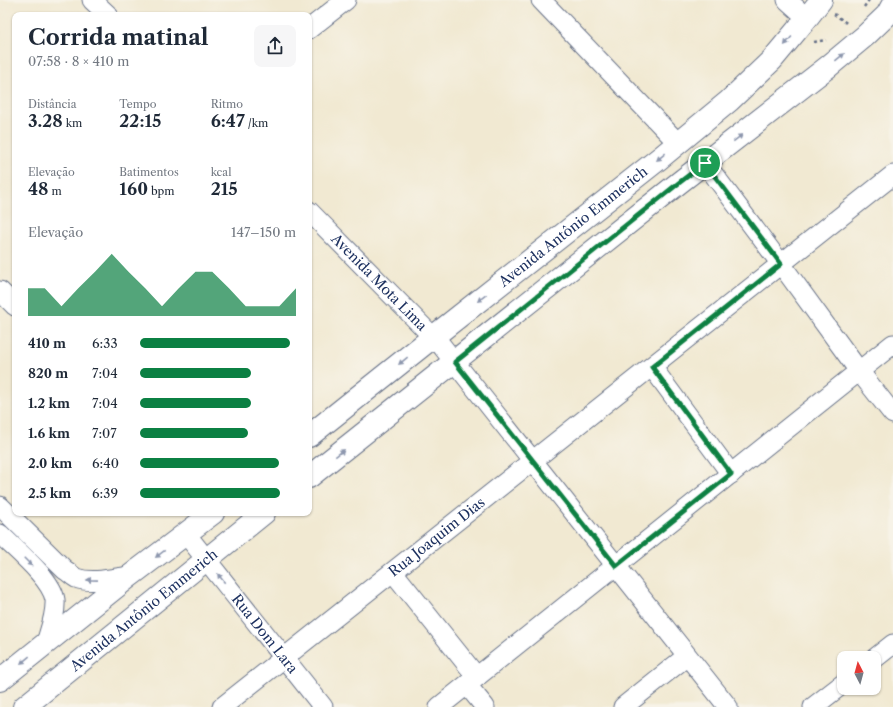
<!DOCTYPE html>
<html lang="pt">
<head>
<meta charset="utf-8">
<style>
	:root { --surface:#fff; --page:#f6f6f7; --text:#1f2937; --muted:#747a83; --accent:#0b8043 }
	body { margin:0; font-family:"Libre Caslon Text",serif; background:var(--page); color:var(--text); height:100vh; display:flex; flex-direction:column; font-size:15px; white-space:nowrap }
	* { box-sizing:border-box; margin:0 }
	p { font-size:13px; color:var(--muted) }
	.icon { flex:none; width:22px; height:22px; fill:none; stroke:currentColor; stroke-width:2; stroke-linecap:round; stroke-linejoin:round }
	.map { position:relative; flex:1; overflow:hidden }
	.sheet { position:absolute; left:12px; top:12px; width:300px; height:504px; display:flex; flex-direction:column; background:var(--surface); border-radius:8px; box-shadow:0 1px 3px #0004 }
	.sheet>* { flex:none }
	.needle { width:26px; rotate:354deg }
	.controls { position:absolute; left:837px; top:651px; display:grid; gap:8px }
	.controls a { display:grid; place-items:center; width:44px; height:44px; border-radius:8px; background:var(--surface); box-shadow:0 1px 3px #0004; font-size:20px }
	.pin { position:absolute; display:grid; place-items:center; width:34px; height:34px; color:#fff; margin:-17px; border:2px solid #fff; border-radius:50%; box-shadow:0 1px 4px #0007 }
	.round { display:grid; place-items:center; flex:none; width:42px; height:42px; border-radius:8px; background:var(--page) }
	.headline { display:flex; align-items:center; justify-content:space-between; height:68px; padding:0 16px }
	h1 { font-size:22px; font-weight:700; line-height:30px }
	.figures { display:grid; grid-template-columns:repeat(3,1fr); gap:6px; height:68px; padding:4px 16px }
	.figures div { display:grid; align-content:center }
	.figures b { font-size:17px; font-weight:700 }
	.figures small { font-size:11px; font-weight:400 }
	.figures p { font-size:11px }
	.chart { height:112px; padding:8px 16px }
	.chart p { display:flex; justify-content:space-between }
	.chart svg { width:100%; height:72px; margin-top:4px; fill:var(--accent); opacity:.7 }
	ul { padding:0 16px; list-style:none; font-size:13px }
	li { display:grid; grid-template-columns:64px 48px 1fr; align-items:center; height:30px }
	li i { height:10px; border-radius:5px; background:var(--accent) }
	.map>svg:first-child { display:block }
</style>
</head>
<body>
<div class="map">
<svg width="893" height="707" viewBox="0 0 893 707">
	<rect width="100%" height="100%" fill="#f7f3e8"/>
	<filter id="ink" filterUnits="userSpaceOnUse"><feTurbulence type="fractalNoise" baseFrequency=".025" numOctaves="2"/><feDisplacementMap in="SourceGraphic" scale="8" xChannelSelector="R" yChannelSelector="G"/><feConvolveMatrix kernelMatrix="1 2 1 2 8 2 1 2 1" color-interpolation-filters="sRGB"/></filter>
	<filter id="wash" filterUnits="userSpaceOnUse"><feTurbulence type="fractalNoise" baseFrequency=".012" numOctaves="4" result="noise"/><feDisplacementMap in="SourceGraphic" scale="16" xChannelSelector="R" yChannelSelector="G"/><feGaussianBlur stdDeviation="0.9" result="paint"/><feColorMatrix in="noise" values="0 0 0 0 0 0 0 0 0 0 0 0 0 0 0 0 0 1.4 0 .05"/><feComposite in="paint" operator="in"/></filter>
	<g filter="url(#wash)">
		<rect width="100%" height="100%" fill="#f1e9d2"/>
	</g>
	<g filter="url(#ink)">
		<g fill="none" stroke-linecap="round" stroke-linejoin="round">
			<defs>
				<g id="minor">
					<polyline points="92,0 108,15"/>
					<polyline points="541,0 678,143"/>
					<polyline points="787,0 807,18"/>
					<polyline points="309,29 346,0"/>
					<polyline points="705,163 781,264 859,371 893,414"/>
					<path id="s1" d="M309,211L441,345L728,707"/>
					<polyline points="0,291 15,306"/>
					<polyline points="652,367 731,474"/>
					<path d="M0,506L65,570C69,572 72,576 76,578C92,584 114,578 130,576"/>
					<path d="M0,534C16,550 52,579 55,600C56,615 50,629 46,643"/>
					<path id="s2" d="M186,534L323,707"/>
					<polyline points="393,572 477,677"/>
					<polyline points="874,659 893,644"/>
					<polyline points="467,685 485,707"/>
					<path id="s3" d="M222,707L893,175"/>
					<polyline points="439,707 893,344"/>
					<polyline points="623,707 687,656"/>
					<polyline points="813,707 844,683"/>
				</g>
				<g id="major">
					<path id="s4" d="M309,436L433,337L660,158L729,101L772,60L807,18L821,0"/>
					<polyline points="309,477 680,182 829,66 865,36 887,15 893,4"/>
					<polyline points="0,680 130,576 213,513"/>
					<path id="s5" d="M24,707L264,513"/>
				</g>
			</defs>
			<use href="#minor" stroke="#667087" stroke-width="21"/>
			<use href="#major" stroke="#667087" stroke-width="24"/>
			<g stroke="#667087" stroke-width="2.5" stroke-dasharray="3 3" stroke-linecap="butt">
				<polyline points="864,7 869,0"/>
				<polyline points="834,14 848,24"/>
				<polyline points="814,42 826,40"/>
			</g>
			<use href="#minor" stroke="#fff" stroke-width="19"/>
			<use href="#major" stroke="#fff" stroke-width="22"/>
		</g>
		<defs><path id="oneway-solid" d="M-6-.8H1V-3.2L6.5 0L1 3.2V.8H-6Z"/></defs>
		<g fill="#8d97ae">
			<use href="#oneway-solid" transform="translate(788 41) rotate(130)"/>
			<use href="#oneway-solid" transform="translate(840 57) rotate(-39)"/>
			<use href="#oneway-solid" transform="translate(738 138) rotate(-38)"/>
			<use href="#oneway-solid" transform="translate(661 157) rotate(141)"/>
			<use href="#oneway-solid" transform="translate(482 298) rotate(142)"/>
			<use href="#oneway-solid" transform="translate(403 361) rotate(141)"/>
			<use href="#oneway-solid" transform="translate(340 453) rotate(-38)"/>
			<use href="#oneway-solid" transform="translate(160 554) rotate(143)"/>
			<use href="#oneway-solid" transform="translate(28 562) rotate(45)"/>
			<use href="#oneway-solid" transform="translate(221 578) rotate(-128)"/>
			<use href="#oneway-solid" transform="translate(92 580) rotate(-179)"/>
			<use href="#oneway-solid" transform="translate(25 660) rotate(141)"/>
		</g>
	</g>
	<g fill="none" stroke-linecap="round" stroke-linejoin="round" filter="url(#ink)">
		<defs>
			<polygon id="route" points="705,163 781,264 652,367 731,474 616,566 455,362 680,182"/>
		</defs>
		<use href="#route" stroke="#fff" stroke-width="8"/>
		<use href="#route" stroke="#0b8043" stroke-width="5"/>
	</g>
	<g text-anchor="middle" stroke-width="3" stroke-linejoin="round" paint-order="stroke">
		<g font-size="14" fill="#1b2f5e" stroke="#f7f3e8">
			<text dy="5" stroke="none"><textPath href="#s4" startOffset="337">Avenida Antônio Emmerich</textPath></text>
			<text dy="5" stroke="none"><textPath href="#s1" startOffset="100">Avenida Mota Lima</textPath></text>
			<text dy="5" stroke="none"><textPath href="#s3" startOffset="274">Rua Joaquim Dias</textPath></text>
			<text dy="5" stroke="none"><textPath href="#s5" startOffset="154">Avenida Antônio Emmerich</textPath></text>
			<text dy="5" stroke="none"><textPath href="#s2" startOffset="127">Rua Dom Lara</textPath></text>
		</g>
	</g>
</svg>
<div class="controls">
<a><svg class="needle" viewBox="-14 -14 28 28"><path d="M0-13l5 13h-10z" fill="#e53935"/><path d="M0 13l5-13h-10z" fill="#747a83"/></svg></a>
</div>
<div class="pin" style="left:705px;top:163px;background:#1e9e55"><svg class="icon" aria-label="arrive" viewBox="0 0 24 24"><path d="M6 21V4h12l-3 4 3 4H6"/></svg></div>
<section class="sheet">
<div class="headline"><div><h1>Corrida matinal</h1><p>07:58 · 8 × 410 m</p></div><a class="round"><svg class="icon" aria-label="share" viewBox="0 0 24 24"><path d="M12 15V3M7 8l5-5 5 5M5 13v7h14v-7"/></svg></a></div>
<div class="figures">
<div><p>Distância</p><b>3.28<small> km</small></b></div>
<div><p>Tempo</p><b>22:15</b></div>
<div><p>Ritmo</p><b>6:47<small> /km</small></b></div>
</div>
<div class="figures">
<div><p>Elevação</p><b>48<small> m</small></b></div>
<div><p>Batimentos</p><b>160<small> bpm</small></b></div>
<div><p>kcal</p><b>215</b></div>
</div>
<div class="chart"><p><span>Elevação</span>147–150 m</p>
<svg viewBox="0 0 160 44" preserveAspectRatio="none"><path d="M0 44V27L10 27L20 38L30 27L40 17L50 6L60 17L70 27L80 38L90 27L100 17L110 17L120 27L130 38L140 38L150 38L160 27V44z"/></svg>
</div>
<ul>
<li><b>410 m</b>6:33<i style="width:96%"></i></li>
<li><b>820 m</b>7:04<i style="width:71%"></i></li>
<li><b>1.2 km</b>7:04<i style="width:71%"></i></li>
<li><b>1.6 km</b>7:07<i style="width:69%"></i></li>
<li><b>2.0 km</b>6:40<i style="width:89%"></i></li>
<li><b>2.5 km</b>6:39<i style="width:90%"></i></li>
</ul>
</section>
</div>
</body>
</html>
